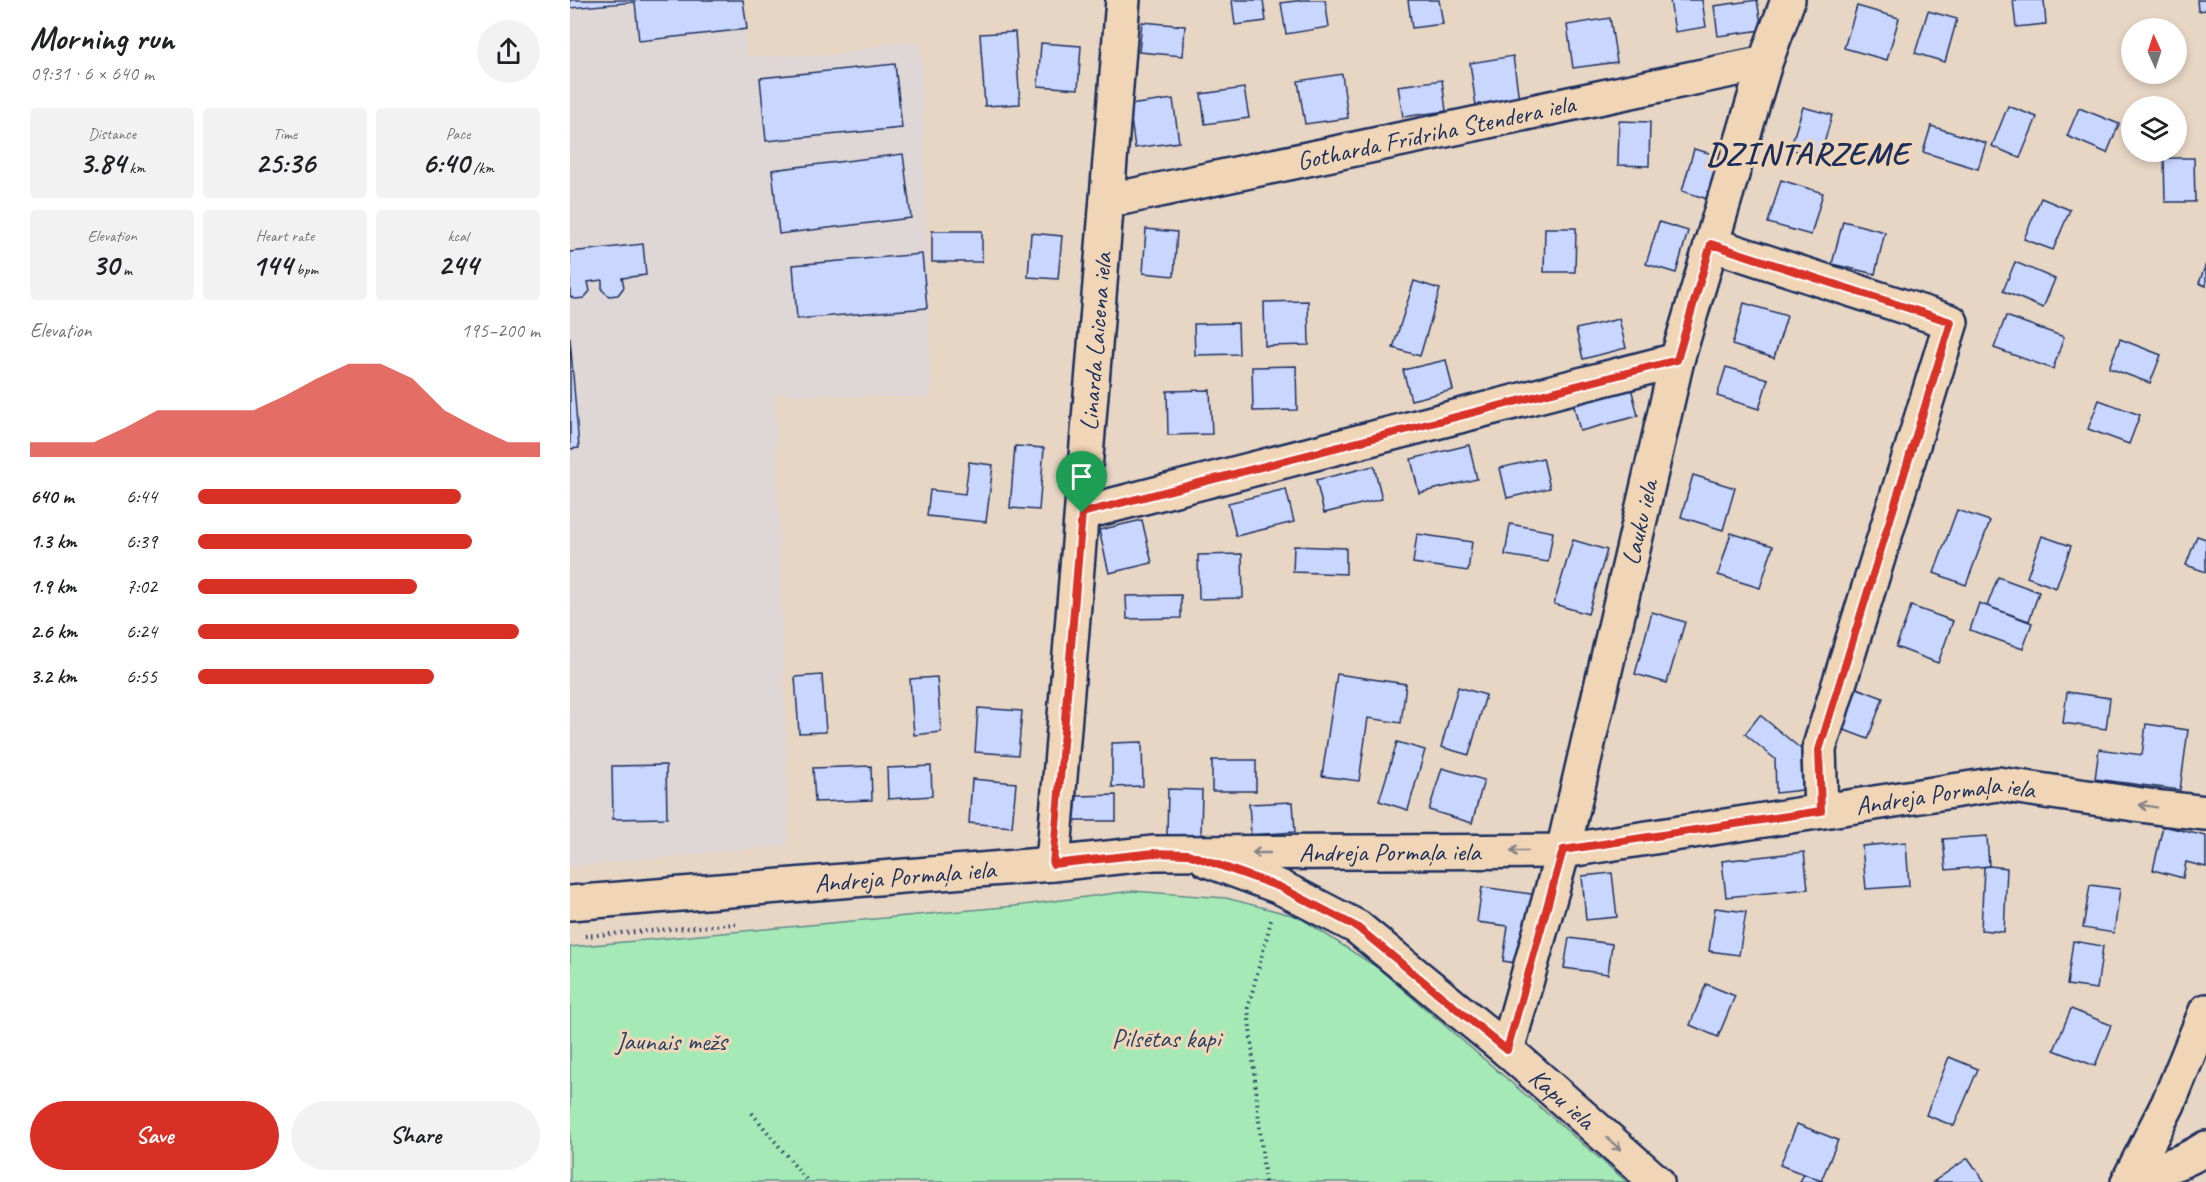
<!DOCTYPE html>
<html lang="en">
<head>
<meta charset="utf-8">
<style>
	:root { --surface:#fff; --page:#f2f2f2; --text:#202124; --muted:#757577; --accent:#d93025 }
	body { margin:0; font-family:Caveat,sans-serif; background:var(--page); color:var(--text); height:100vh; display:flex; flex-direction:column; font-size:22px; white-space:nowrap }
	* { box-sizing:border-box; margin:0 }
	p { font-size:20px; color:var(--muted) }
	.icon { flex:none; width:33px; height:33px; fill:none; stroke:currentColor; stroke-width:2; stroke-linecap:round; stroke-linejoin:round }
	.map { position:relative; flex:1; overflow:hidden }
	.sheet { display:flex; flex-direction:column; background:var(--surface); width:570px }
	.sheet>* { flex:none }
	.needle { width:39px; rotate:357deg }
	.buttons { position:absolute; left:1551px; top:18px; display:grid; gap:12px }
	.buttons a { display:grid; place-items:center; width:66px; height:66px; border-radius:50%; background:var(--surface); box-shadow:0 3px 9px #0003; font-size:30px }
	.pin { position:absolute; display:grid; place-items:center; width:51px; height:51px; color:#fff; margin:-62px -26px; border-radius:50% 50% 50% 0; rotate:-45deg; box-shadow:0 0 6px #0007 }
	.pin .icon { rotate:45deg }
	.round { display:grid; place-items:center; flex:none; width:63px; height:63px; border-radius:32px; background:var(--page) }
	.head { display:flex; align-items:center; justify-content:space-between; height:102px; padding:0 30px }
	h1 { font-size:33px; font-weight:700; line-height:45px }
	.figures { display:grid; grid-template-columns:repeat(3,1fr); gap:9px; height:102px; padding:6px 30px }
	.figures div { display:grid; align-content:center; border-radius:6px; background:var(--page); text-align:center }
	.figures b { font-size:30px; font-weight:700 }
	.figures small { font-size:16px; font-weight:400 }
	.figures p { font-size:16px }
	.chart { height:168px; padding:12px 30px }
	.chart p { display:flex; justify-content:space-between }
	.chart svg { width:100%; height:108px; margin-top:6px; fill:var(--accent); opacity:.7 }
	.primary-button { display:flex; gap:12px; margin-top:auto; padding:12px 30px }
	.primary-button a { flex:1; height:69px; border-radius:36px; background:var(--accent); color:#fff; font-size:24px; font-weight:700; line-height:69px; text-align:center }
	.primary-button a+a { background:var(--page); color:var(--text) }
	ul { padding:0 30px; list-style:none; font-size:20px }
	li { display:grid; grid-template-columns:96px 72px 1fr; align-items:center; height:45px }
	li i { height:15px; border-radius:8px; background:var(--accent) }
	main { display:flex; flex:1; min-height:0 }
	.map>svg:first-child { display:block }
</style>
</head>
<body>
<main>
<section class="sheet">
<div class="head"><div><h1>Morning run</h1><p>09:31 · 6 × 640 m</p></div><a class="round"><svg class="icon" aria-label="share" viewBox="0 0 24 24"><path d="M12 15V3M7 8l5-5 5 5M5 13v7h14v-7"/></svg></a></div>
<div class="figures">
<div><p>Distance</p><b>3.84<small> km</small></b></div>
<div><p>Time</p><b>25:36</b></div>
<div><p>Pace</p><b>6:40<small> /km</small></b></div>
</div>
<div class="figures">
<div><p>Elevation</p><b>30<small> m</small></b></div>
<div><p>Heart rate</p><b>144<small> bpm</small></b></div>
<div><p>kcal</p><b>244</b></div>
</div>
<div class="chart"><p><span>Elevation</span>195–200 m</p>
<svg viewBox="0 0 160 44" preserveAspectRatio="none"><path d="M0 44V38L10 38L20 38L30 32L40 25L50 25L60 25L70 25L80 19L90 12L100 6L110 6L120 12L130 25L140 32L150 38L160 38V44z"/></svg>
</div>
<ul>
<li><b>640 m</b>6:44<i style="width:77%"></i></li>
<li><b>1.3 km</b>6:39<i style="width:80%"></i></li>
<li><b>1.9 km</b>7:02<i style="width:64%"></i></li>
<li><b>2.6 km</b>6:24<i style="width:94%"></i></li>
<li><b>3.2 km</b>6:55<i style="width:69%"></i></li>
</ul>
<div class="primary-button"><a>Save</a><a>Share</a></div>
</section>
<div class="map">
<svg width="1636" height="1182" viewBox="0 0 1636 1182">
	<rect width="100%" height="100%" fill="#e8d6c5"/>
	<filter id="ink" filterUnits="userSpaceOnUse"><feTurbulence type="fractalNoise" baseFrequency=".0167" numOctaves="2"/><feDisplacementMap in="SourceGraphic" scale="12" xChannelSelector="R" yChannelSelector="G"/><feConvolveMatrix kernelMatrix="1 2 1 2 8 2 1 2 1" color-interpolation-filters="sRGB"/></filter>
	<g filter="url(#ink)">
		<polygon fill="#dfd6d6" points="0,0 171,0 177,57 265,55 326,42 351,42 361,398 205,394 219,845 0,867"/>
		<polygon fill="#a5eab6" stroke="#608c8a" stroke-width="1.5" points="562,891 656,898 729,917 808,968 1057,1182 0,1182 0,947 445,906"/>
		<g fill="#c9d6fd" stroke="#1b2f5e" stroke-width="1.5">
			<polygon points="0,0 173,0 177,29 69,41 65,2 0,8"/>
			<polygon points="662,0 693,0 696,21 665,25"/>
			<polygon points="733,0 755,0 759,27 716,34 711,3"/>
			<polygon points="838,0 869,0 873,24 842,28"/>
			<polygon points="1100,0 1132,0 1136,27 1105,32"/>
			<polygon points="1187,0 1192,30 1148,36 1144,6"/>
			<polygon points="1443,0 1474,0 1476,24 1446,27"/>
			<polygon points="1627,0 1636,0 1636,10 1628,11"/>
			<polygon points="1287,6 1329,18 1317,60 1274,48"/>
			<polygon points="1358,11 1387,19 1375,62 1345,53"/>
			<polygon points="1040,18 1047,62 1003,68 997,25"/>
			<polygon points="572,22 615,26 613,56 569,52"/>
			<polygon points="445,32 450,104 415,106 410,34"/>
			<polygon points="471,43 511,46 508,89 468,86"/>
			<polygon points="943,56 949,100 906,106 900,63"/>
			<polygon points="325,64 332,128 196,141 190,78"/>
			<polygon points="772,74 778,118 735,124 728,81"/>
			<polygon points="872,80 876,111 833,117 828,86"/>
			<polygon points="674,88 679,118 635,124 631,94"/>
			<polygon points="603,99 609,142 565,148 559,105"/>
			<polygon points="1438,106 1467,117 1450,158 1422,146"/>
			<polygon points="1233,107 1262,115 1250,158 1220,149"/>
			<polygon points="1509,108 1549,124 1537,153 1497,136"/>
			<polygon points="1049,121 1080,122 1079,166 1048,165"/>
			<polygon points="1361,126 1416,143 1408,169 1353,152"/>
			<polygon points="1124,149 1154,157 1141,200 1112,191"/>
			<polygon points="333,154 341,218 209,234 202,170"/>
			<polygon points="1594,158 1624,158 1625,202 1595,202"/>
			<polygon points="1211,180 1253,193 1241,235 1198,223"/>
			<polygon points="1471,198 1500,210 1483,250 1454,239"/>
			<polygon points="1273,221 1315,232 1305,274 1262,264"/>
			<polygon points="1089,222 1118,231 1106,273 1076,264"/>
			<polygon points="975,228 1006,228 1005,272 974,272"/>
			<polygon points="576,229 607,232 604,276 573,273"/>
			<rect x="362" y="231" width="50" height="31"/>
			<polygon points="461,233 492,236 488,279 458,277"/>
			<polygon points="73,244 76,275 52,278 54,287 48,295 39,296 32,290 32,280 18,282 20,291 14,298 5,299 0,296 0,252"/>
			<polygon points="352,254 357,308 227,319 223,265"/>
			<polygon points="1445,262 1485,279 1473,308 1433,291"/>
			<polygon points="1636,264 1636,286 1629,283"/>
			<polygon points="844,281 870,289 850,356 823,348"/>
			<polygon points="738,301 739,345 695,346 694,302"/>
			<polygon points="1174,303 1217,316 1204,358 1162,345"/>
			<polygon points="1436,316 1494,337 1483,369 1424,348"/>
			<polygon points="1049,319 1056,348 1013,359 1006,329"/>
			<polygon points="668,323 669,354 625,355 624,324"/>
			<polygon points="0,338 9,448 0,449"/>
			<polygon points="1550,339 1591,355 1580,383 1539,368"/>
			<polygon points="876,360 883,390 841,400 833,370"/>
			<polygon points="726,366 727,410 683,411 682,367"/>
			<polygon points="1156,367 1198,379 1189,409 1147,396"/>
			<polygon points="1060,383 1068,416 1010,431 1002,398"/>
			<polygon points="640,390 642,434 598,435 597,391"/>
			<polygon points="1529,400 1570,415 1559,444 1518,429"/>
			<polygon points="899,445 907,479 849,493 841,459"/>
			<polygon points="445,446 474,448 469,510 440,508"/>
			<polygon points="973,458 980,488 937,498 930,468"/>
			<polygon points="399,462 423,465 416,522 357,516 360,490 395,494"/>
			<polygon points="804,466 812,499 754,513 746,480"/>
			<polygon points="1123,475 1165,488 1153,530 1111,517"/>
			<polygon points="716,489 724,522 666,536 658,503"/>
			<polygon points="1387,510 1420,521 1396,585 1364,573"/>
			<polygon points="572,520 582,563 539,573 529,530"/>
			<polygon points="940,524 983,532 978,562 935,555"/>
			<polygon points="1161,533 1203,546 1190,588 1148,575"/>
			<polygon points="847,534 902,542 898,571 843,563"/>
			<polygon points="1472,536 1501,546 1486,588 1457,577"/>
			<polygon points="1627,536 1636,539 1636,572 1616,565"/>
			<polygon points="1003,540 1037,550 1018,614 984,604"/>
			<polygon points="724,546 776,548 776,574 723,572"/>
			<polygon points="672,554 673,598 629,599 628,555"/>
			<polygon points="1428,577 1469,592 1459,621 1417,606"/>
			<polygon points="611,595 611,618 557,619 556,596"/>
			<polygon points="1409,603 1462,623 1453,649 1400,630"/>
			<polygon points="1341,606 1383,621 1368,663 1326,647"/>
			<polygon points="1082,612 1115,622 1097,683 1065,674"/>
			<polygon points="767,674 836,684 831,723 798,718 789,781 752,776"/>
			<polygon points="252,675 256,732 229,733 225,677"/>
			<polygon points="367,677 371,732 344,735 340,679"/>
			<polygon points="888,687 916,695 899,755 871,747"/>
			<polygon points="1284,687 1313,698 1298,739 1269,728"/>
			<polygon points="1497,692 1540,698 1536,729 1493,723"/>
			<polygon points="408,708 452,711 448,755 405,752"/>
			<polygon points="1190,715 1231,749 1232,790 1206,793 1205,759 1175,734"/>
			<polygon points="1576,724 1618,730 1610,790 1525,779 1529,749 1572,755"/>
			<polygon points="572,742 573,786 542,787 542,743"/>
			<polygon points="827,742 855,750 838,810 809,801"/>
			<rect x="642" y="760" width="44" height="31"/>
			<polygon points="96,765 97,818 43,819 42,766"/>
			<polygon points="301,766 302,800 245,802 243,768"/>
			<polygon points="361,766 362,796 318,799 317,768"/>
			<polygon points="872,768 914,780 902,823 859,810"/>
			<polygon points="402,779 446,783 442,827 399,823"/>
			<polygon points="598,789 632,790 631,835 597,835"/>
			<polygon points="546,795 546,821 504,821 507,796"/>
			<polygon points="723,802 725,832 681,835 679,804"/>
			<polygon points="1593,826 1636,836 1636,867 1616,862 1613,878 1583,870"/>
			<polygon points="1417,836 1419,866 1376,870 1373,839"/>
			<polygon points="1336,842 1339,886 1296,889 1292,846"/>
			<polygon points="1234,852 1238,889 1156,897 1152,861"/>
			<polygon points="1419,866 1437,868 1434,932 1411,930 1414,867"/>
			<polygon points="1042,873 1047,917 1016,920 1012,876"/>
			<polygon points="1520,885 1550,889 1544,933 1513,928"/>
			<polygon points="912,887 968,895 959,965 933,961 938,926 907,922"/>
			<polygon points="1145,908 1176,912 1169,955 1139,951"/>
			<polygon points="999,938 1042,944 1038,974 994,968"/>
			<polygon points="1503,941 1533,946 1527,989 1497,985"/>
			<polygon points="1136,984 1165,996 1148,1037 1120,1025"/>
			<polygon points="1501,1009 1541,1025 1525,1066 1484,1050"/>
			<polygon points="1379,1057 1408,1069 1384,1126 1356,1115"/>
			<polygon points="1227,1124 1268,1140 1251,1181 1210,1165"/>
			<polygon points="1398,1158 1415,1182 1363,1182"/>
			<polygon points="1234,1174 1251,1181 1255,1182 1230,1182"/>
		</g>
		<g fill="none" stroke-linecap="round" stroke-linejoin="round">
			<defs>
				<g id="minor">
					<path id="s1" d="M537,201L1195,63"/>
					<polyline points="1141,244 1381,322 1249,749 1251,811"/>
					<polyline points="512,513 1107,360"/>
					<path id="s2" d="M637,860L710,887L787,927L937,1050L1087,1182"/>
					<path id="s3" d="M483,864L553,0"/>
					<path id="s4" d="M0,903L483,864L584,853L993,851L1428,784L1592,808L1636,813"/>
					<path id="s5" d="M937,1050L993,851L1107,360L1195,63L1218,0"/>
					<path d="M1563,1173C1591,1170 1613,1163 1636,1148"/>
				</g>
				<polyline id="major" points="1558,1182 1598,1104 1636,1011"/>
			</defs>
			<use href="#minor" stroke="#1b2f5e" stroke-width="38"/>
			<use href="#major" stroke="#1b2f5e" stroke-width="38"/>
			<g stroke="#1b2f5e" stroke-width="4" stroke-dasharray="1.5 4.5" stroke-linecap="butt">
				<polyline points="15,936 166,924"/>
				<polyline points="182,1113 238,1182"/>
				<polyline points="695,1182 678,1008 702,917"/>
			</g>
			<use href="#minor" stroke="#f0d6b7" stroke-width="33"/>
			<use href="#major" stroke="#f0d6b7" stroke-width="33"/>
		</g>
		<defs><path id="oneway-shaft" d="M-6 0H5M1.5-3L5.5 0L1.5 3" fill="none" stroke-width="1.6" stroke-linecap="round" stroke-linejoin="round" transform="scale(1.5)"/></defs>
		<g stroke="#86828a">
			<use href="#oneway-shaft" transform="translate(1578 806) rotate(-171)"/>
			<use href="#oneway-shaft" transform="translate(949 851) rotate(180)"/>
			<use href="#oneway-shaft" transform="translate(691 853) rotate(180)"/>
			<use href="#oneway-shaft" transform="translate(1044 1144) rotate(41)"/>
		</g>
	</g>
	<g fill="none" stroke-linecap="round" stroke-linejoin="round" filter="url(#ink)">
		<defs>
			<polygon id="route" points="1141,244 1381,322 1249,750 1251,811 993,850 937,1050 787,927 710,887 618,854 584,853 483,864 512,513 1107,360"/>
		</defs>
		<use href="#route" stroke="#fff" stroke-width="12"/>
		<use href="#route" stroke="#d93025" stroke-width="8"/>
	</g>
	<g text-anchor="middle" stroke-width="6" stroke-linejoin="round" paint-order="stroke">
		<g font-size="26" fill="#1b2f5e" stroke="#f0d6b7">
			<text dy="9" stroke="none"><textPath href="#s1" startOffset="336">Gotharda Frīdriha Stendera iela</textPath></text>
			<text dy="9" stroke="none"><textPath href="#s3" startOffset="524">Linarda Laicena iela</textPath></text>
			<text dy="9" stroke="none"><textPath href="#s5" startOffset="544">Lauku iela</textPath></text>
			<text dy="9" stroke="none"><textPath href="#s4" startOffset="1382">Andreja Pormaļa iela</textPath></text>
			<text dy="9" stroke="none"><textPath href="#s4" startOffset="822">Andreja Pormaļa iela</textPath></text>
			<text dy="9" stroke="none"><textPath href="#s4" startOffset="336">Andreja Pormaļa iela</textPath></text>
			<text dy="9" stroke="none"><textPath href="#s2" startOffset="432">Kapu iela</textPath></text>
		</g>
		<g font-size="26" fill="#294267" stroke="#f0d6b7">
			<text x="596" y="1047">Pilsētas kapi</text>
			<text x="101" y="1050">Jaunais mežs</text>
		</g>
		<g font-size="32" font-weight="bold" letter-spacing="1.5" fill="#1b2f5e" stroke="#f0d6b7">
			<text x="1238" y="164">DZINTARZEME</text>
		</g>
	</g>
</svg>
<div class="buttons">
<a><svg class="needle" viewBox="-14 -14 28 28"><path d="M0-13l5 13h-10z" fill="#e53935"/><path d="M0 13l5-13h-10z" fill="#757577"/></svg></a>
<a><svg class="icon" aria-label="layers" viewBox="0 0 24 24"><path d="M12 4l9 5-9 5-9-5zM3 14l9 5 9-5"/></svg></a>
</div>
<div class="pin" style="left:512px;top:513px;background:#1e9e55"><svg class="icon" aria-label="arrive" viewBox="0 0 24 24"><path d="M6 21V4h12l-3 4 3 4H6"/></svg></div>
</div>
</main>
</body>
</html>
